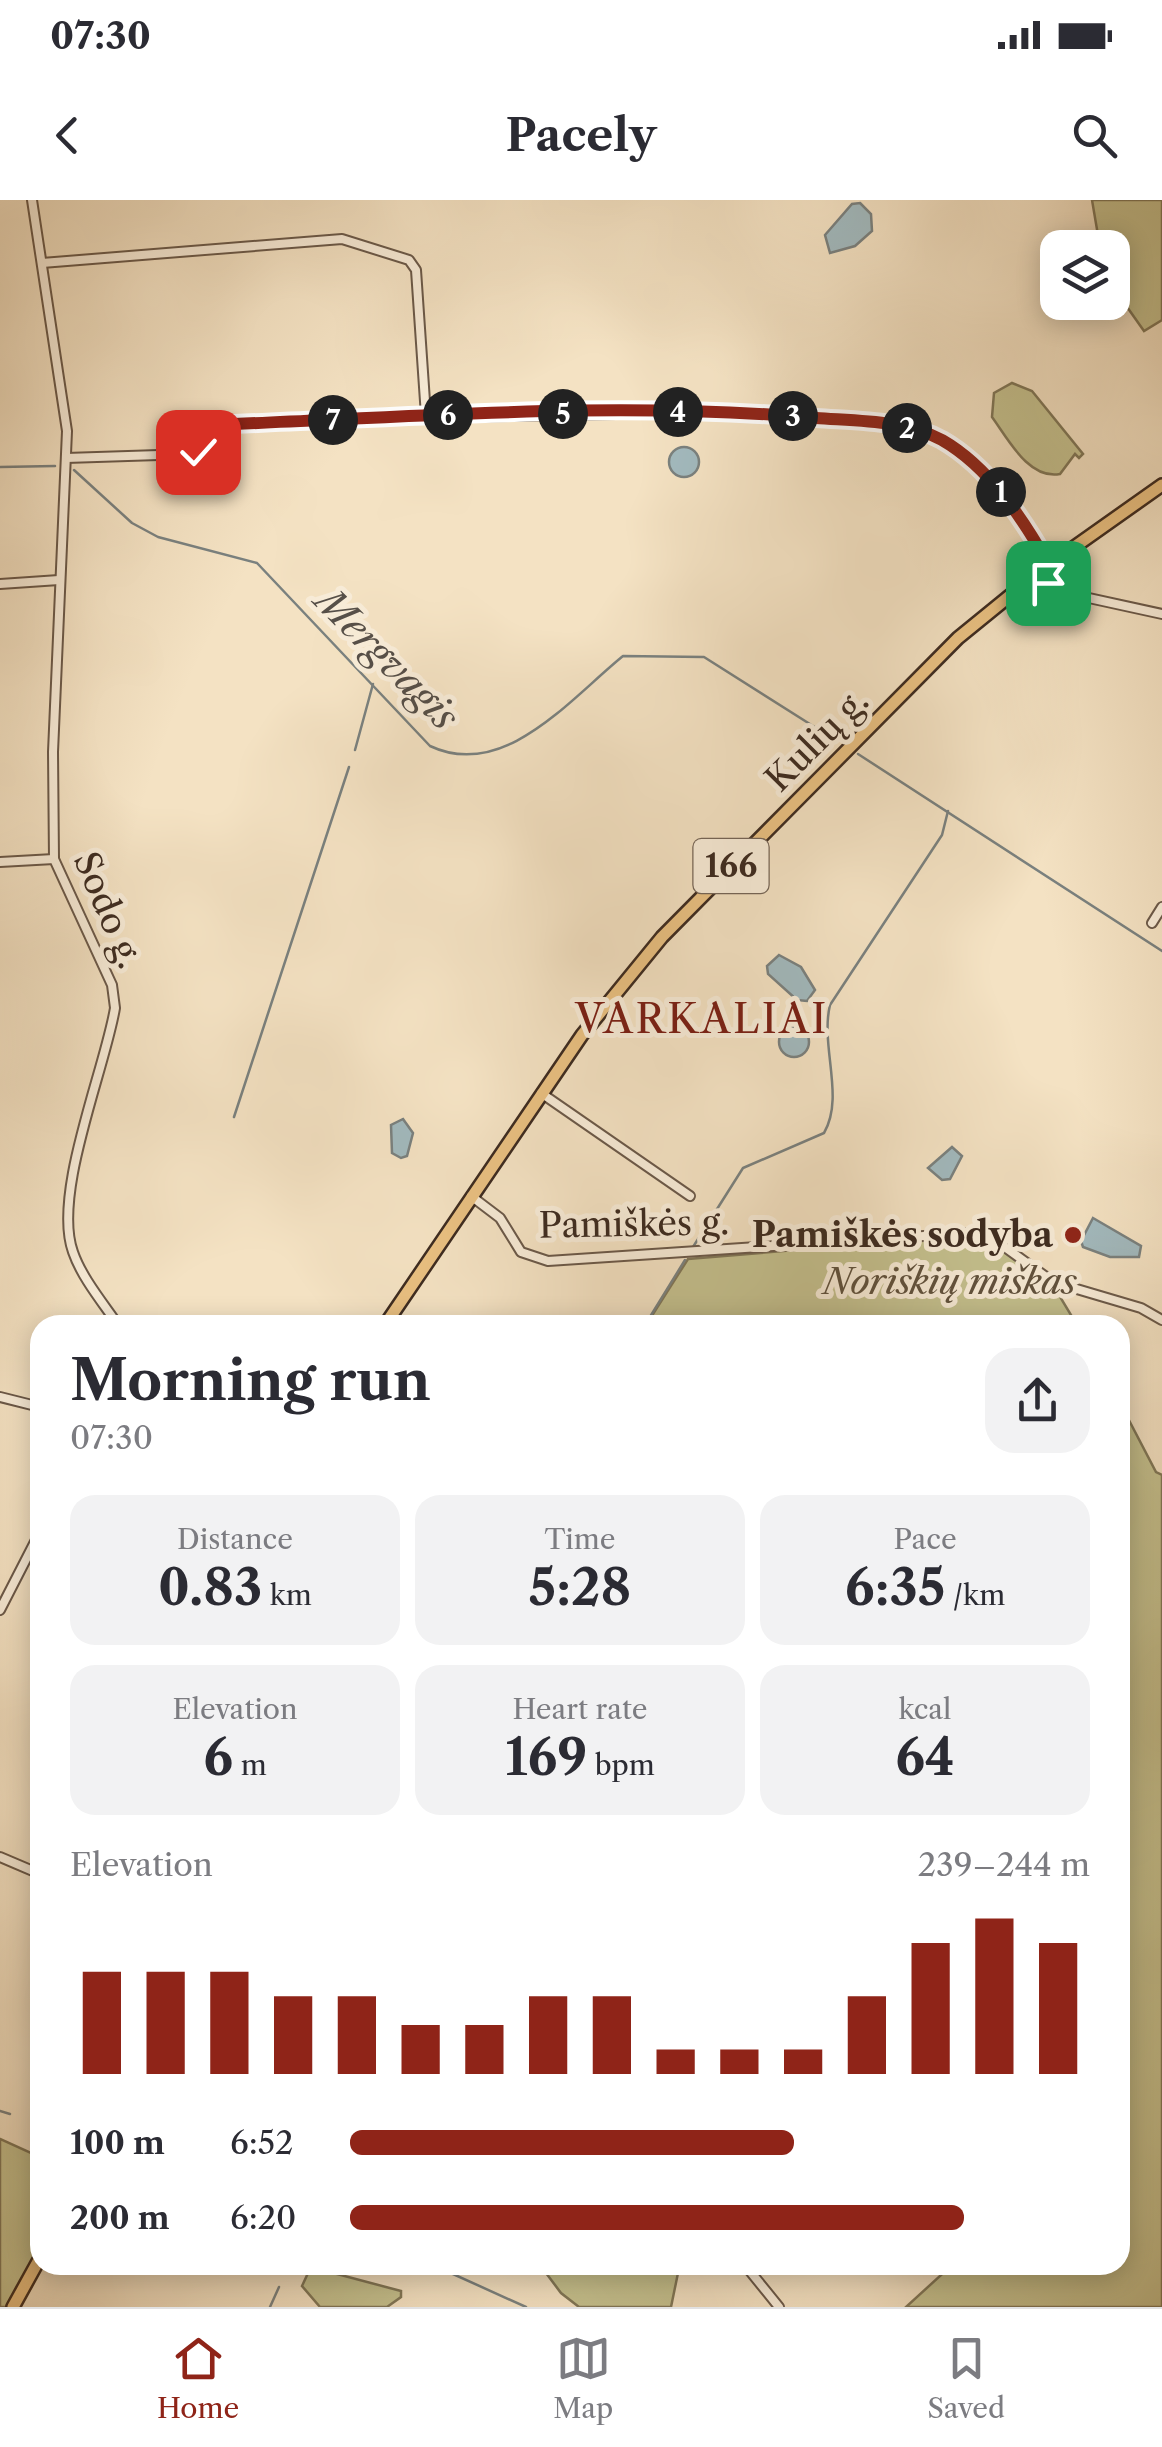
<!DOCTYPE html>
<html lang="en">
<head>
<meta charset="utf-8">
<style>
	:root { --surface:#fff; --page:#f2f2f3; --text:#2b2b33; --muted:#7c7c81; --line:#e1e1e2; --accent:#8f2418 }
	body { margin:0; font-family:"Libre Caslon Text",serif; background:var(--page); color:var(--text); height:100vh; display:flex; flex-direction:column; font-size:38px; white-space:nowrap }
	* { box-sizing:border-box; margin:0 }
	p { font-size:32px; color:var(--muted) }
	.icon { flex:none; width:55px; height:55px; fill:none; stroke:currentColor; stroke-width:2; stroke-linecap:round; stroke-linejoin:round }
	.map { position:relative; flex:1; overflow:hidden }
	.panel { position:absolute; left:30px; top:1115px; width:1100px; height:960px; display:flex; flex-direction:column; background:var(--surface); border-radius:30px; box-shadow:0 5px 25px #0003 }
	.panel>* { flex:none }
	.tools { position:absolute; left:1040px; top:30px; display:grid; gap:20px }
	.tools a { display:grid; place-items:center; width:90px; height:90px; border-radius:20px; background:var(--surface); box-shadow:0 5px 25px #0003; font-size:50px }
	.pin { position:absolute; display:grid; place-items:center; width:85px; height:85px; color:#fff; margin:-42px; border-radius:20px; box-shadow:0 5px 15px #0006 }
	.km { position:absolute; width:50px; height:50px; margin:-25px; border-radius:50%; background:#222; color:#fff; font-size:28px; line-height:50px; text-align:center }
	.round { display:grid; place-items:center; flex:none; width:105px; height:105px; border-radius:30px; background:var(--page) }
	.headline { display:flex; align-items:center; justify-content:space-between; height:170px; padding:0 40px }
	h1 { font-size:55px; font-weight:700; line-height:75px }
	.figures { display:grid; grid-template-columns:repeat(3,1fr); gap:15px; height:170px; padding:10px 40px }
	.figures div { display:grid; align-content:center; border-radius:25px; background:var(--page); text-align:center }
	.figures b { font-size:50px; font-weight:700 }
	.figures small { font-size:28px; font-weight:400 }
	.figures p { font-size:28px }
	.chart { height:280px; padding:20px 40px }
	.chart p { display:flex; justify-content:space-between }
	.chart svg { width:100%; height:180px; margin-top:10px; stroke:var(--accent); stroke-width:6 }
	ul { padding:0 40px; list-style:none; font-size:32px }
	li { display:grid; grid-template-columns:160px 120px 1fr; align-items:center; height:75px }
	li i { height:25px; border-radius:12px; background:var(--accent) }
	.status { display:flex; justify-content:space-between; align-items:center; height:70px; padding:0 50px; background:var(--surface); direction:ltr }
	.status svg { height:28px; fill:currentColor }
	header { display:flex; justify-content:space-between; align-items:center; height:130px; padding:0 40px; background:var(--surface); font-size:45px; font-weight:700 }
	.menu { display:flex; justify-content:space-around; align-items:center; height:140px; border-top:2px solid var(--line); background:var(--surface); font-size:28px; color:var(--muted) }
	.menu a { display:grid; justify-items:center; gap:5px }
	.menu .active { color:var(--accent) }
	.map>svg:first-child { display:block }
</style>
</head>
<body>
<div class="status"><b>07:30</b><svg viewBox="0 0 49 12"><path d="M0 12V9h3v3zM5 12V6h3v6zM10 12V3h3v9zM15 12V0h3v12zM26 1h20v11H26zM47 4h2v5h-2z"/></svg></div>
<header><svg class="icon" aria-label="back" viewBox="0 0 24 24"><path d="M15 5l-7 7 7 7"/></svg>Pacely<svg class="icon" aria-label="search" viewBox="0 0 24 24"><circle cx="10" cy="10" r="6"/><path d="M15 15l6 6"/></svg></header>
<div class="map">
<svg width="1162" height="2107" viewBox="0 0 1162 2107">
	<rect width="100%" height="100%" fill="#f4e2c3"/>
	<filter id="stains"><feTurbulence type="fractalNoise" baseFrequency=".002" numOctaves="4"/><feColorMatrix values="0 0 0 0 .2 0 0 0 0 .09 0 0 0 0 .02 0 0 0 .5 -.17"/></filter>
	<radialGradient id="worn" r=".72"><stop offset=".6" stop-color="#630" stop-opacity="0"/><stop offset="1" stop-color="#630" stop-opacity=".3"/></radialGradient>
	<g fill="#c4c08e" stroke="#807657" stroke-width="2.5">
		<polygon points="1092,0 1162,0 1162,120 1144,131 1113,87 1112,48 1100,47"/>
		<path d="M1012,183L1032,191L1083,254L1079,258L1075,254L1060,274C1029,280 1008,239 992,217L994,193Z"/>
		<polygon points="977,1035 987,1036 1053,1085 1077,1125 646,1125 688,1059"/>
		<polygon points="1120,1203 1156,1272 1162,1275 1162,2107 906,2107 952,2065 1120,2065"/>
		<polygon points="0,1939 40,1957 40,2048 8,2107 0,2107"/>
		<polygon points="540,2065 686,2065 678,2073 671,2107 579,2107 561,2093"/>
		<polygon points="322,2070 401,2091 401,2097 387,2107 320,2107 302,2086 309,2071"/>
	</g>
	<g fill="#a2babf" stroke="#7a817f" stroke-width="2.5">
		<polygon points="860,3 871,14 872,31 855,46 830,53 825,35 852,4"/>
		<circle cx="684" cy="262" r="15"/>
		<polygon points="779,755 801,767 815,790 807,801 797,800 768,774 767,766"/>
		<circle cx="794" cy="842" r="15"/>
		<polygon points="403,919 413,933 407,956 401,958 392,953 391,925"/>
		<polygon points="952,947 962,956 950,979 942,980 928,968"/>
		<polygon points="1093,1018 1141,1046 1139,1057 1110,1057 1083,1047 1081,1041"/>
	</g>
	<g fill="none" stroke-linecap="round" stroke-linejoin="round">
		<g stroke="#7a817f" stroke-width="2.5">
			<polyline points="0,267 55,266"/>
			<path d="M74,270L132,323L158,337L257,363L430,546C504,581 570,499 623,456L704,457L832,538"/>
			<polyline points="355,550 373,484"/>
			<polyline points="858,554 1162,751"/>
			<polyline points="234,917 349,567"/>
			<path d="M693,1047L743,968L824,933C845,897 820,846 830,805L942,635L948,611"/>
			<polyline points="645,1125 685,1060"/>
			<polyline points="0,1911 10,1914"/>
			<polyline points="433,2065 526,2107"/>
			<polyline points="288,2066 289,2065"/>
			<polyline points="270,2107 279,2087"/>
		</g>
		<defs>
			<g id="street">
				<path d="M32,0L67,231L53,552L54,659L112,785L115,808C105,869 52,994 73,1052C82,1078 103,1103 118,1125"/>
				<polyline points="42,63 342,39 409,60 416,70 426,216"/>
				<polyline points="66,258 190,254 234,224 342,219 725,212 878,223 919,231 944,241 1007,297 1049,365"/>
				<polyline points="1039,372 1066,393 1162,414"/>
				<polyline points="0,384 59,380"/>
				<polyline points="0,662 54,659"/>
				<polyline points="1152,723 1162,707"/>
				<polyline points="541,893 690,996"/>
				<polyline points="471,996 500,1018 521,1052 548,1061 984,1032 1053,1082 1141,1108 1162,1120"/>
				<polyline points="0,1197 40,1207"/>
				<polyline points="0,1410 40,1332"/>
				<polyline points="0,1657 40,1674"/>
				<polyline points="745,2065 779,2107"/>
			</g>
			<g id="primary">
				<polyline points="385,1125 582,835 662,737 958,438 1039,372 1162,285"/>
				<polyline points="13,2107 40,2058"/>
			</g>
		</defs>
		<use href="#street" stroke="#6b5949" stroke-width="12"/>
		<use href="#primary" stroke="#3d2b20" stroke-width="16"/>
		<use href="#street" stroke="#f8ecd8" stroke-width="8"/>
		<use href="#primary" stroke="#eac182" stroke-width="11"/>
	</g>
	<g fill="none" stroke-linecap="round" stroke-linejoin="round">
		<defs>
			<path id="route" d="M198,252L212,236L234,224C426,216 624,201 816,218C856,221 905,220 942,240C989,267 1023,319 1049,365L1039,372L1048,383"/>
		</defs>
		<use href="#route" stroke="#fff" stroke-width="20"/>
		<use href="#route" stroke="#8f2418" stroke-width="12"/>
	</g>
	<circle fill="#8f2418" stroke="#f8ecd8" stroke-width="4" cx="1073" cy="1035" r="10"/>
	<g text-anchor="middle" stroke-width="10" stroke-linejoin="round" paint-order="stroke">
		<rect fill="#f8ecd8" stroke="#756557" stroke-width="2.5" x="693.5" y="639" width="75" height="54" rx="8"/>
		<g font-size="32" font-weight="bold" fill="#3d2b20">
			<text x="731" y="677">166</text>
		</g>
		<g font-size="35" fill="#3d2b20" stroke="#f8ecd8">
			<text transform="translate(817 540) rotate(-45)" y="12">Kulių g.</text>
			<text transform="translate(108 710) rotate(67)" y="12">Sodo g.</text>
			<text transform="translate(634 1024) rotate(-1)" y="12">Pamiškės g.</text>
		</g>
		<g font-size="35" font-weight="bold" fill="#3d2b20" stroke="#f8ecd8" text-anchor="end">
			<text x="1053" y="1047">Pamiškės sodyba</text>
		</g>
		<g font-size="35" font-style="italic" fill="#5f503c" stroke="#f8ecd8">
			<text x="950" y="1094">Noriškių miškas</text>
		</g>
		<g font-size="38" font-style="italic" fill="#564f48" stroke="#f8ecd8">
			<text transform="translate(387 459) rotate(45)" y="13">Mergvagis</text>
		</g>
		<g font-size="40" letter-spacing="2.5" fill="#7a1f14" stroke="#f8ecd8">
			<text x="702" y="833">VARKALIAI</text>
		</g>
	</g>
	<rect width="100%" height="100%" filter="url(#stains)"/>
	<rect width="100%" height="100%" fill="url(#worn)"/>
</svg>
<div class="tools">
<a><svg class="icon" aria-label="layers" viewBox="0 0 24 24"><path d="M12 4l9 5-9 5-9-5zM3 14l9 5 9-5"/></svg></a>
</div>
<div class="pin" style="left:1048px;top:383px;background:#1e9e55"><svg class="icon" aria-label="arrive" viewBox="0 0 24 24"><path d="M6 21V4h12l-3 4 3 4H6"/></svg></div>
<div class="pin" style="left:198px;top:252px;background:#d93025"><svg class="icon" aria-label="check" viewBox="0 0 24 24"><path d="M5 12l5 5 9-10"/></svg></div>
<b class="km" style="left:1001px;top:292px">1</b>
<b class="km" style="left:907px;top:228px">2</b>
<b class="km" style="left:793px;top:216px">3</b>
<b class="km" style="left:678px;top:212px">4</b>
<b class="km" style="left:563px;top:214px">5</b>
<b class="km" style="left:448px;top:215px">6</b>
<b class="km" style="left:333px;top:220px">7</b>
<section class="panel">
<div class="headline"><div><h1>Morning run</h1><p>07:30</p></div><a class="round"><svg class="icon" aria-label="share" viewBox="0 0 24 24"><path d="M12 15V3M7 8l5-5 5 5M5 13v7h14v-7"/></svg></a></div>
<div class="figures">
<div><p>Distance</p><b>0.83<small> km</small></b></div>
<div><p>Time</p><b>5:28</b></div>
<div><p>Pace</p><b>6:35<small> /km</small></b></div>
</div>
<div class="figures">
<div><p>Elevation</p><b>6<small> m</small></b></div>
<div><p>Heart rate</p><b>169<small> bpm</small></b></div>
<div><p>kcal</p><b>64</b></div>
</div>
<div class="chart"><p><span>Elevation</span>239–244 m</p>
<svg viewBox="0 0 160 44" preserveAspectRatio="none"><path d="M5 44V19M15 44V19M25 44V19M35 44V25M45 44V25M55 44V32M65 44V32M75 44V25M85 44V25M95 44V38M105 44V38M115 44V38M125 44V25M135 44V12M145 44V6M155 44V12"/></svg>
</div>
<ul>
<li><b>100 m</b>6:52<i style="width:60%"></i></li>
<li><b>200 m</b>6:20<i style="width:83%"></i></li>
</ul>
</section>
</div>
<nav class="menu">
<a class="active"><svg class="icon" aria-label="home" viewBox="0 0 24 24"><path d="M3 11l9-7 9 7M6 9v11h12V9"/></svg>Home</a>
<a><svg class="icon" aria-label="map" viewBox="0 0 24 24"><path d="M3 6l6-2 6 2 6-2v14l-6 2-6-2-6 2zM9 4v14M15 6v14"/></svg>Map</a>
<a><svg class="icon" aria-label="saved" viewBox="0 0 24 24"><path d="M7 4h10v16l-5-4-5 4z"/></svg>Saved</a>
</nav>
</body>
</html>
